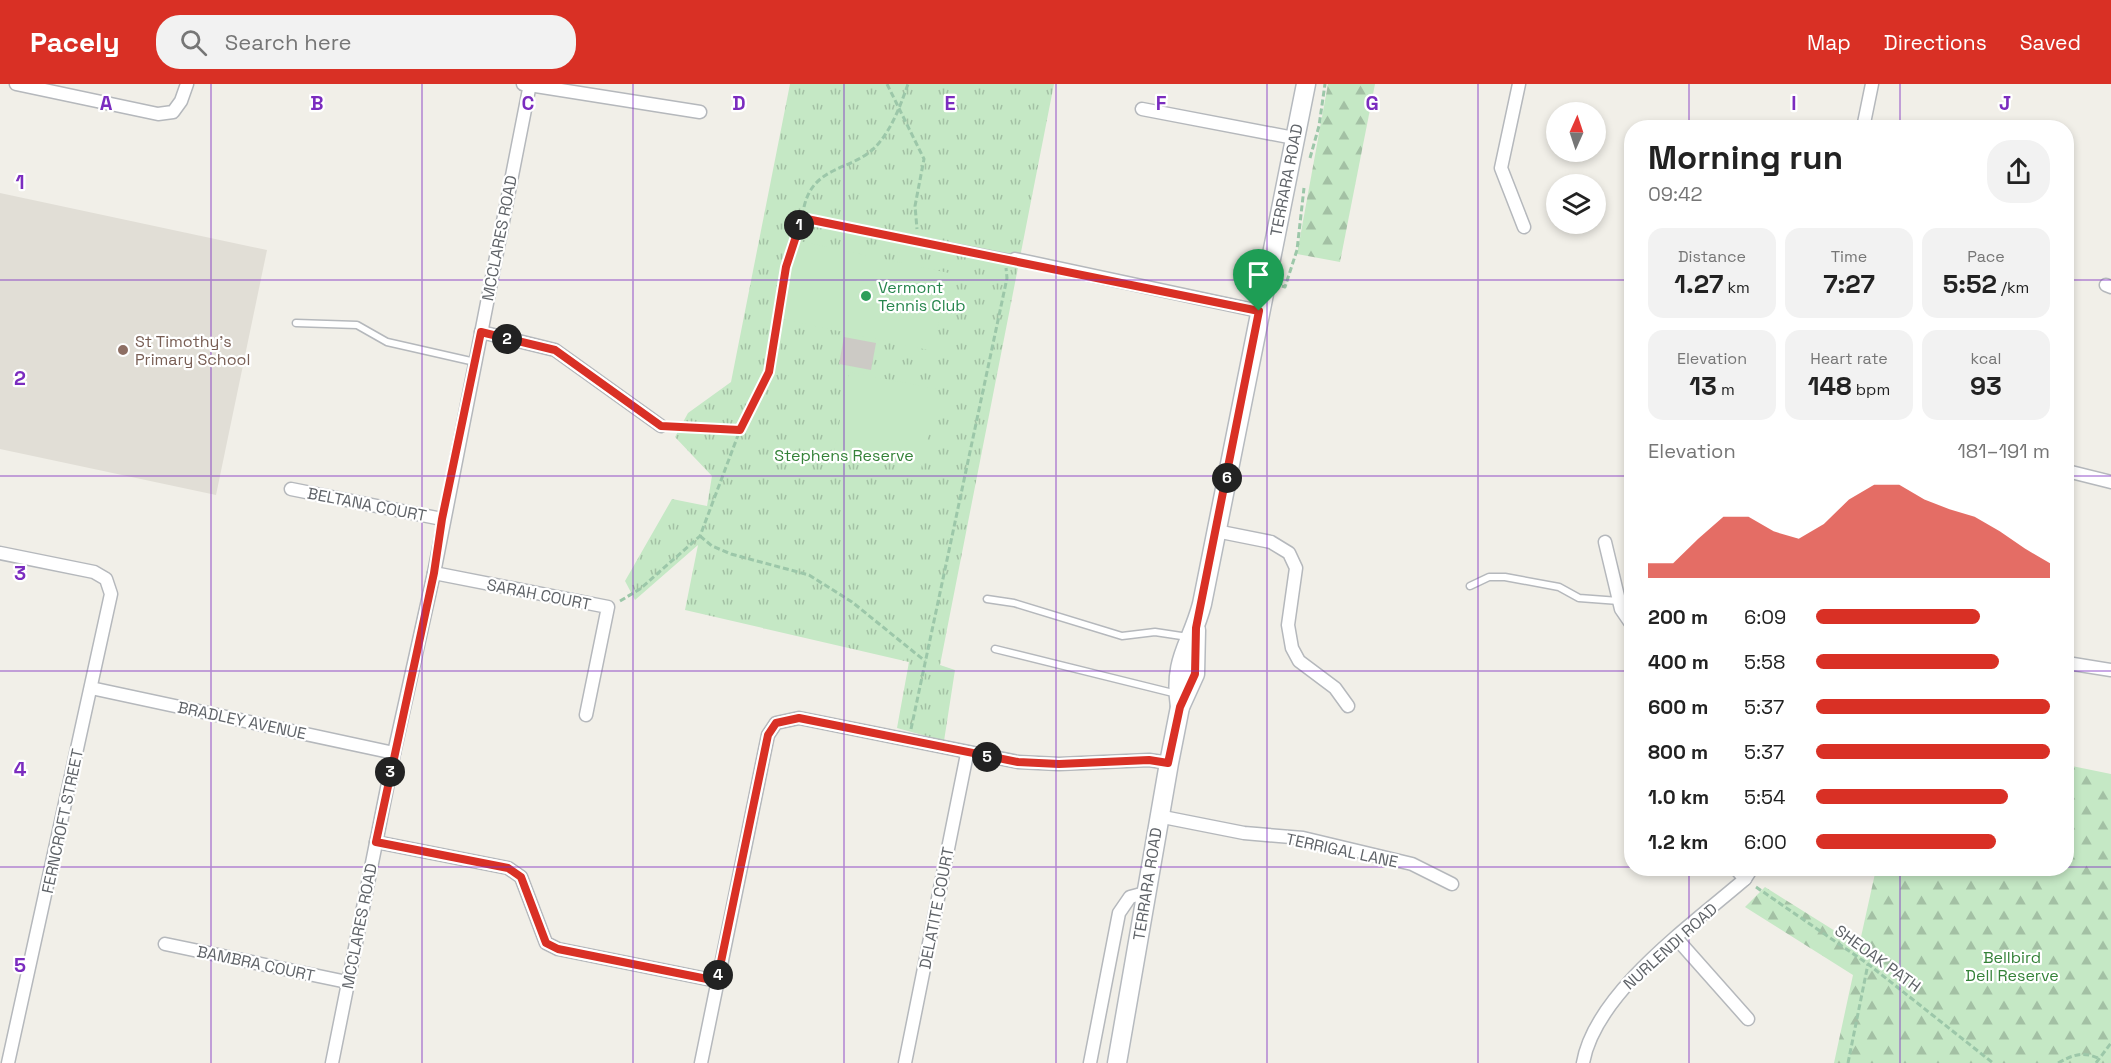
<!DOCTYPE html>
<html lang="en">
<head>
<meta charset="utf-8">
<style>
	:root { --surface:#fff; --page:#f2f2f2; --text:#222; --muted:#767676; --accent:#d93025 }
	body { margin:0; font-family:"Space Grotesk",sans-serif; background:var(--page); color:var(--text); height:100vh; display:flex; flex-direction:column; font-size:22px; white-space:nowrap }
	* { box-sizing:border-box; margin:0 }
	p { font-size:20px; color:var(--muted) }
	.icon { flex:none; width:33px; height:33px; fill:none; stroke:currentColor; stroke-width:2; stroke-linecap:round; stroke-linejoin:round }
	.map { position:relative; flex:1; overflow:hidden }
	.details { position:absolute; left:1624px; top:36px; width:450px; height:756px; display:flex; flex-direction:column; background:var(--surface); border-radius:24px; box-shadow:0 3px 9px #0003 }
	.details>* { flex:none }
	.needle { width:39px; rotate:3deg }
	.fabs { position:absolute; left:1546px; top:18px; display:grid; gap:12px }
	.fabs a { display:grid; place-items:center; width:60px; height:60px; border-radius:50%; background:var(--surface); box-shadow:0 3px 9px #0003; font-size:30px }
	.pin { position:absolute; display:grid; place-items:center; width:51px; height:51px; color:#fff; margin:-62px -26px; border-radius:50% 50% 50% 0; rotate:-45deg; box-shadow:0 0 6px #0007 }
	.pin .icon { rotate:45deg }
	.km { position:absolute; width:30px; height:30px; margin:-15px; border-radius:50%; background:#222; color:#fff; font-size:16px; line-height:30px; text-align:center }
	.round { display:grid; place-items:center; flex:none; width:63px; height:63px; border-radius:24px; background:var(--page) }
	.overview { display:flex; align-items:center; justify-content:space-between; height:102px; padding:0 24px }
	h1 { font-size:33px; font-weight:600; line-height:45px }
	.stats { display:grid; grid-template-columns:repeat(3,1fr); gap:9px; height:102px; padding:6px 24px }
	.stats div { display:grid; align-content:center; border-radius:15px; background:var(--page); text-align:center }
	.stats b { font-size:26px; font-weight:600 }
	.stats small { font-size:16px; font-weight:400 }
	.stats p { font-size:16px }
	.chart { height:168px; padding:12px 24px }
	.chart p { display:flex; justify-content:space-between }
	.chart svg { width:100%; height:108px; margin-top:6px; fill:var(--accent); opacity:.7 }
	ul { padding:0 24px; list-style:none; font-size:20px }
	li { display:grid; grid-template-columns:96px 72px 1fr; align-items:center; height:45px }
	li i { height:15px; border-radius:8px; background:var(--accent) }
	header { display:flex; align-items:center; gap:36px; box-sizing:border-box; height:84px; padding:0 30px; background:var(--accent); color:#fff }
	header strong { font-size:28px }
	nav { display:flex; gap:33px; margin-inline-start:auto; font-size:21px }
	.search { width:420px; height:54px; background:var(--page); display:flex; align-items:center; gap:15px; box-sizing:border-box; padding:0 21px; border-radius:24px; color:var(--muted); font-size:22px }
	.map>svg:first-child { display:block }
</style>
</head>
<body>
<header>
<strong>Pacely</strong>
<div class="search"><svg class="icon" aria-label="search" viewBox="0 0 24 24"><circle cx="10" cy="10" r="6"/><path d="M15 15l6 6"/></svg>Search here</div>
<nav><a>Map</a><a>Directions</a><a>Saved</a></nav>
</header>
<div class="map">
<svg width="2111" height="979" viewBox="0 0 2111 979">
	<defs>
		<pattern id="forest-firs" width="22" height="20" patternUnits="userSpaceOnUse" patternTransform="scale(1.5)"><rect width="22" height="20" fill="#c5e8c5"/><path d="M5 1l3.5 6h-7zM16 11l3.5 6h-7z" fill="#a3c0a4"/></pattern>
		<pattern id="park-tufts" width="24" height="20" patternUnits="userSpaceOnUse" patternTransform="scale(1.5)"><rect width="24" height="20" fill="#c5e8c5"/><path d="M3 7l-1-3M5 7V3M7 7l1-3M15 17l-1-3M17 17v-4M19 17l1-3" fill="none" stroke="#a3c0a4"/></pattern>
	</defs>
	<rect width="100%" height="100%" fill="#f1efe8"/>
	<polygon fill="#e1ded6" points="0,109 267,166 216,411 0,365"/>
	<g fill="url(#forest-firs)">
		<polygon points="1328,0 1375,0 1340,178 1297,170"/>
		<polygon points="2067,681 2111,690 2111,979 1834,979 1853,891 1745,823 1765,803 1859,862 1876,785 2067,784"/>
	</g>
	<polygon fill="url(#park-tufts)" points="790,0 1054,0 940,581 955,586 944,657 897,644 909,578 685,526 698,461 635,516 625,497 672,415 707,422 712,392 675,353 688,329 731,298"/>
	<g fill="#c5e8c5">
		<polygon points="799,157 949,189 933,267 782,235"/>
		<polygon points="849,288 937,305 921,385 834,368"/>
	</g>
	<polygon fill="#cccac5" points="844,253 876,259 871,286 839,280"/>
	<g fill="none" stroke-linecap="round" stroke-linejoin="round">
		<defs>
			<g id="service">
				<polyline points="802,134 1015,175"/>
				<polyline points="296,239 357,241 387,258 475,278"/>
				<polyline points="1470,502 1489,493 1505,493 1559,503 1579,514 1619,517"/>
				<polyline points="987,515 1014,519 1122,552 1155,548 1188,553"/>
				<polyline points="995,565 1177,610"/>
			</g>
			<g id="minor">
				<polyline points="16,0 158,30 173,28 181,17 187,0"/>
				<polyline points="523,0 700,28"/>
				<polyline points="1519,0 1501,84 1524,143"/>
				<polyline points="1142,25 1294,54"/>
				<polyline points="1863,44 1872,0"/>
				<polyline points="1015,175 1259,227"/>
				<polyline points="2106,201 2111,203"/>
				<polyline points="481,248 555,266 661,342"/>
				<polyline points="2067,387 2111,398"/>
				<polyline points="291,405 442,435"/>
				<polyline points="1216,447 1271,458 1289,469 1296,484 1288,541 1292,564 1299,577 1335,604 1348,622"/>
				<polyline points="1605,458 1621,525 1632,541"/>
				<polyline points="0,469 94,488 106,495 111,510 8,979"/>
				<polyline points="434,489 608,523 586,631"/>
				<polyline points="2067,579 2111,586"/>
				<polyline points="91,604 394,669"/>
				<polyline points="1158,732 1244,749 1303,754 1412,780 1452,800"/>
				<polyline points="376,758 508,784 521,793 546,859 558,865 717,897"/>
				<polyline points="1735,784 1745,795"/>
				<polyline points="1677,855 1748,935"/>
				<polyline points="165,860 347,898"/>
				<polyline points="332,979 394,669 434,489 530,0"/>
				<polyline points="701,979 768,651 776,639 799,634 1018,678 1059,680 1149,676 1169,679"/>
				<polyline points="905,979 967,670"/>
				<polyline points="1090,979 1119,829 1130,813 1145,809"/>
				<path d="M1583,979C1595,909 1693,840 1745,795L1752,784"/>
			</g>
			<g id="secondary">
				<path d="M1180,623C1173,574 1191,562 1202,520L1306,0"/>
				<polyline points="1117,979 1169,679 1180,623 1195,590 1196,546"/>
			</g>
		</defs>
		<use href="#service" stroke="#b5b8bc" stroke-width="9"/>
		<use href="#minor" stroke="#b5b8bc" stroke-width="15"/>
		<use href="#secondary" stroke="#b6babf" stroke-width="21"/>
		<g stroke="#9cc7a9" stroke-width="3" stroke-dasharray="6 3" stroke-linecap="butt">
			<polyline points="887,0 924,75 915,122 917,145"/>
			<polyline points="1310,74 1319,42 1325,0"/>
			<path d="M804,123C814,79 855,88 879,59C893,42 901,20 908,0"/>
			<polyline points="1282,202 1285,203 1297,166 1304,104"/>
			<polyline points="672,343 740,346"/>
			<polyline points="700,452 712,462 731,470 809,491 852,518 925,577"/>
			<polyline points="620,517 640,505 700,452 740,346 769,288 786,183 799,144"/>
			<polyline points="911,645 1007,194 1006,184"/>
			<polyline points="1756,803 1868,880 1993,979"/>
			<polyline points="1848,979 1868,880"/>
			<path d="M2058,979C2073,971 2082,967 2098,974"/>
			<polyline points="2096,979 2111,959"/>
		</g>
		<use href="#service" stroke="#fff" stroke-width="6"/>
		<use href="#minor" stroke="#fff" stroke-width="12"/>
		<use href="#secondary" stroke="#fff" stroke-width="18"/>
	</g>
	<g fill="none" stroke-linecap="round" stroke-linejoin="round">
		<defs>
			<polygon id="route" points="802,134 1259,227 1196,544 1195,590 1180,623 1168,679 1149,676 1059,680 1018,678 799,634 776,639 768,651 717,897 558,865 546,859 521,793 508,784 376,758 434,489 442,435 481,248 555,266 661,342 740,346 769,288 786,183"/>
		</defs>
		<use href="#route" stroke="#fff" stroke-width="12"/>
		<use href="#route" stroke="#d93025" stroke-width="8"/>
	</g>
	<path fill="none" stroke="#7b2cbf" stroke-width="1.5" stroke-opacity="0.55" d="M211,0V979M422,0V979M633,0V979M844,0V979M1056,0V979M1267,0V979M1478,0V979M1689,0V44M1900,0V44M0,196H1632M2067,196H2111M0,392H1632M2067,392H2111M0,587H1632M2067,587H2111M0,783H1632M2067,783H2111M1689,784V979M1900,784V979"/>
	<circle fill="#2e9e5b" stroke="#fff" stroke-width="2" cx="866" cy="212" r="6"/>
	<circle fill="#8d6e63" stroke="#fff" stroke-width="2" cx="123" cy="266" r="6"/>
	<g text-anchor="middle" stroke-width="4.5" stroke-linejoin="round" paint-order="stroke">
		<g font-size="16" fill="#5f6368" stroke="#fff">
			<text transform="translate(1286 96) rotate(-79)" y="6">TERRARA ROAD</text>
			<text transform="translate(499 154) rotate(-79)" y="6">MCCLARES ROAD</text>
			<text transform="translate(367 420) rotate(11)" y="6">BELTANA COURT</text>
			<text transform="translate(539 510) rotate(11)" y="6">SARAH COURT</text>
			<text transform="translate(242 636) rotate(12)" y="6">BRADLEY AVENUE</text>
			<text transform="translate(62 737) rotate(-78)" y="6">FERNCROFT STREET</text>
			<text transform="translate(1342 766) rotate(12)" y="6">TERRIGAL LANE</text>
			<text transform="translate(1147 800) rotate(-81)" y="6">TERRARA ROAD</text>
			<text transform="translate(936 824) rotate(-79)" y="6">DELATITE COURT</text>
			<text transform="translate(359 842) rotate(-79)" y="6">MCCLARES ROAD</text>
			<text transform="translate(1670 862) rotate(-42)" y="6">NURLENDI ROAD</text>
			<text transform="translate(1878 874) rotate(36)" y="6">SHEOAK PATH</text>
			<text transform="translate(256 879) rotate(12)" y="6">BAMBRA COURT</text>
		</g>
		<g font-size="16" fill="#27864d" stroke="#fff" text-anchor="start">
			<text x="878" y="209">Vermont<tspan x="878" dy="18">Tennis Club</tspan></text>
		</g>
		<g font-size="16" fill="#785e54" stroke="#fff" text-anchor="start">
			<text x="135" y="263">St Timothy's<tspan x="135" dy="18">Primary School</tspan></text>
		</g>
		<g font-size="16" fill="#348238" stroke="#fff">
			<text x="844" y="377">Stephens Reserve</text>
			<text x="2012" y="879">Bellbird<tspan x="2012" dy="18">Dell Reserve</tspan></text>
		</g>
	</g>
	<g font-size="20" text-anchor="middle" font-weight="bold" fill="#7b2cbf" stroke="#fff" stroke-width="4.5" stroke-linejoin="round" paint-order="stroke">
		<text x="106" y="26">A</text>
		<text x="317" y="26">B</text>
		<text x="528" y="26">C</text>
		<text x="739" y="26">D</text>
		<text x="950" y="26">E</text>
		<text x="1161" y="26">F</text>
		<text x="1372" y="26">G</text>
		<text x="1794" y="26">I</text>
		<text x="2005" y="26">J</text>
		<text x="20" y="105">1</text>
		<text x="20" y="301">2</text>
		<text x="20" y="496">3</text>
		<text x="20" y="692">4</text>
		<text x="20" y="888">5</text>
	</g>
</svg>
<div class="fabs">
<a><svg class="needle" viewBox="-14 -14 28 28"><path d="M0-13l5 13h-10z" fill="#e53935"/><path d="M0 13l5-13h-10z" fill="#767676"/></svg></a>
<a><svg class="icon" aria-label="layers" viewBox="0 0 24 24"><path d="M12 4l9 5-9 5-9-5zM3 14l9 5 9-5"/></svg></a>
</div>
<div class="pin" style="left:1259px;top:227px;background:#1e9e55"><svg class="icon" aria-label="arrive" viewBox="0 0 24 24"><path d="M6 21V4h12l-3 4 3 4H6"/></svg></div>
<b class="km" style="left:799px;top:141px">1</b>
<b class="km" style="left:507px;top:255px">2</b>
<b class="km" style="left:390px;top:688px">3</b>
<b class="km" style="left:718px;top:891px">4</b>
<b class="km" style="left:987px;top:673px">5</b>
<b class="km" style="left:1227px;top:394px">6</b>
<section class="details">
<div class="overview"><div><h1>Morning run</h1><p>09:42</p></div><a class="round"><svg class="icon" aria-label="share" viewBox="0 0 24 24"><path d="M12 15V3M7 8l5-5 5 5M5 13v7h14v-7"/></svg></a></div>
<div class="stats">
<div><p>Distance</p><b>1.27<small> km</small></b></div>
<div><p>Time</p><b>7:27</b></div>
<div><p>Pace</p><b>5:52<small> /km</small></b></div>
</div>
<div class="stats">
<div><p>Elevation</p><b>13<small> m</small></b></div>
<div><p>Heart rate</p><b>148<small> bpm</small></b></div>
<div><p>kcal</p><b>93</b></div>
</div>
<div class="chart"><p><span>Elevation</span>181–191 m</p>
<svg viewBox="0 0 160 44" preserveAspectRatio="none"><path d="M0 44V38L10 38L20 28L30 19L40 19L50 25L60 28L70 22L80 12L90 6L100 6L110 12L120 16L130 19L140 25L150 32L160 38V44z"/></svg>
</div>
<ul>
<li><b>200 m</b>6:09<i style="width:70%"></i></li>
<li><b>400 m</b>5:58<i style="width:78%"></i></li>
<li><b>600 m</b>5:37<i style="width:100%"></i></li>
<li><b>800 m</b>5:37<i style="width:100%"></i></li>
<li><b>1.0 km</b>5:54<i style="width:82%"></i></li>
<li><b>1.2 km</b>6:00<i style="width:77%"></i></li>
</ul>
</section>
</div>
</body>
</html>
